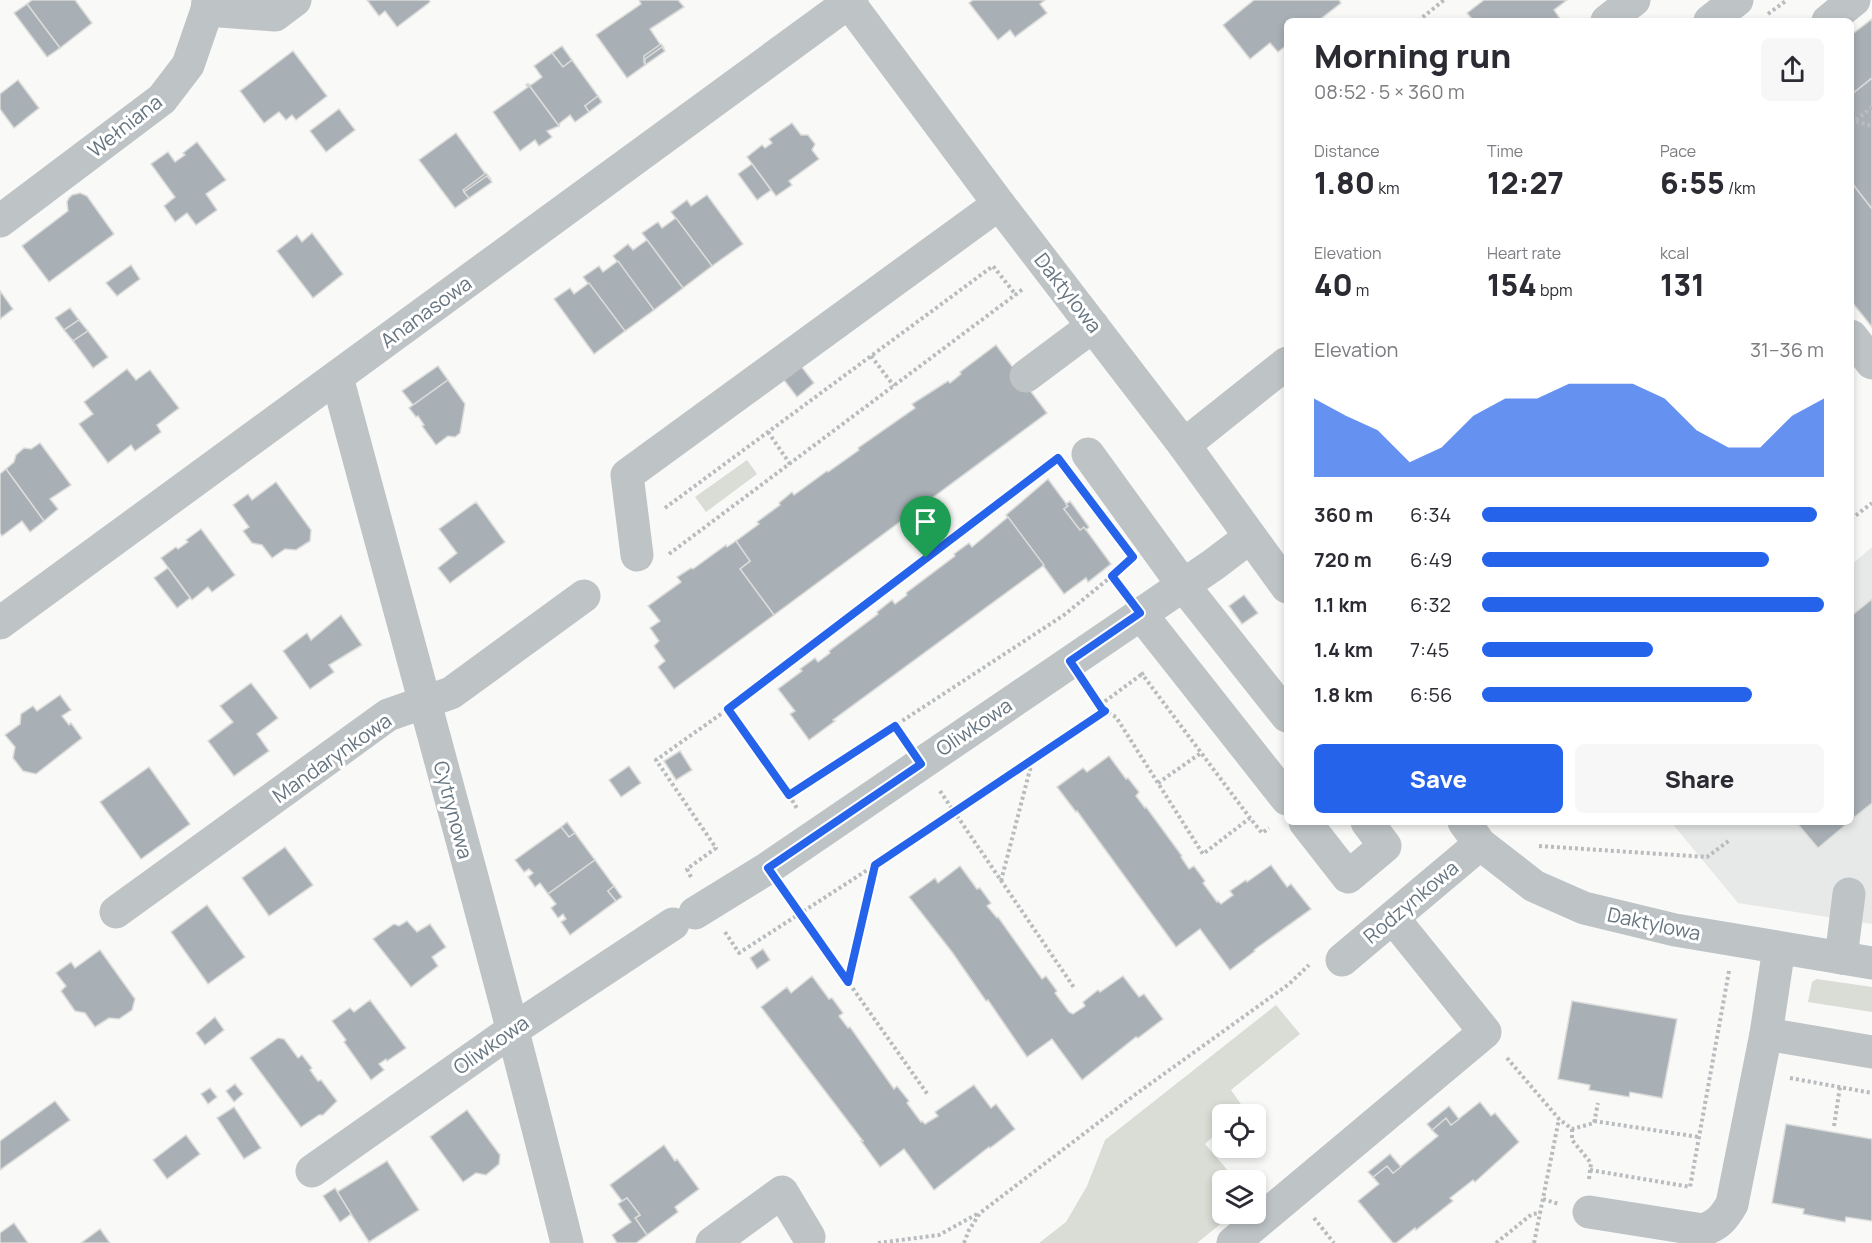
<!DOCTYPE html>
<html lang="en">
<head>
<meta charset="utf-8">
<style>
	:root { --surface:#fff; --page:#f7f7f7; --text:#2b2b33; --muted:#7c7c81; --accent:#2563eb }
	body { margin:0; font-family:Manrope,sans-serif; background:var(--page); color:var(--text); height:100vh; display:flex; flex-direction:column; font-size:22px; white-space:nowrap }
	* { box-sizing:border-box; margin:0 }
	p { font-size:20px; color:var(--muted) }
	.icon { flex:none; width:33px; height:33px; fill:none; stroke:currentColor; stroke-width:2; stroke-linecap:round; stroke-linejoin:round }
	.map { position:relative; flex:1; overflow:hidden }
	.drawer { position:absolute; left:1284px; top:18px; width:570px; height:807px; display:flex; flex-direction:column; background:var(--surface); border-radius:9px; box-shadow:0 3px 9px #0003 }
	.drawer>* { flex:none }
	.buttons { position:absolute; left:1212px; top:1104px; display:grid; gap:12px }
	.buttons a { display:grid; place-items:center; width:54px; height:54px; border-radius:9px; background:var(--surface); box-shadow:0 3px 9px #0003; font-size:30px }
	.pin { position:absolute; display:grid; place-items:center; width:51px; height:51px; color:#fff; margin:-62px -26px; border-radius:50% 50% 50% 0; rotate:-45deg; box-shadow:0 0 6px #0007 }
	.pin .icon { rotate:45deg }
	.round { display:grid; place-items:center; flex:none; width:63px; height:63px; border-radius:9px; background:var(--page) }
	.headline { display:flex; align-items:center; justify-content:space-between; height:102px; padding:0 30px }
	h1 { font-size:33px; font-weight:800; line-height:45px }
	.figures { display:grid; grid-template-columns:repeat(3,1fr); gap:9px; height:102px; padding:6px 30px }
	.figures div { display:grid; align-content:center }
	.figures b { font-size:30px; font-weight:800 }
	.figures small { font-size:16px; font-weight:400 }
	.figures p { font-size:16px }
	.chart { height:168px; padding:12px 30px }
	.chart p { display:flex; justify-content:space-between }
	.chart svg { width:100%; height:108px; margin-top:6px; fill:var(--accent); opacity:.7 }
	.primary-button { display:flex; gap:12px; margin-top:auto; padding:12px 30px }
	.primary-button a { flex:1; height:69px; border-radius:9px; background:var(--accent); color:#fff; font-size:24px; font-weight:800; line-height:69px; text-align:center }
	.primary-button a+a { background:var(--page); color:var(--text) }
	ul { padding:0 30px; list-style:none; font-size:20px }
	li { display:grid; grid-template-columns:96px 72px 1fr; align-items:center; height:45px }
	li i { height:15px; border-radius:8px; background:var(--accent) }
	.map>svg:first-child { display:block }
</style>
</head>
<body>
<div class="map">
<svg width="1872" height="1243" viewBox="0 0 1872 1243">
	<rect width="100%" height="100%" fill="#f9f9f7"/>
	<polygon fill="#e7e8e8" points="1872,547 1872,924 1738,903 1671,822 1851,822 1851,565"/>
	<g fill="#d9ddd6">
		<polygon points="747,460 757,474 706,512 695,497"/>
		<polygon points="1817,979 1872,987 1872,1012 1808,1002 1812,982"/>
		<polygon points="1276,1005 1300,1034 1231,1090 1245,1110 1240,1114 1222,1114 1222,1129 1205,1144 1236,1180 1222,1180 1222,1214 1233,1214 1197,1243 1039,1243 1066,1222 1087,1186 1105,1140"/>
	</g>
	<g fill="#a8b0b6" stroke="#dbdbd9" stroke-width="1.5">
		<polygon points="32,0 75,0 92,23 60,48 27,4"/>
		<polygon points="367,0 429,0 430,2 397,27 385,11 379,16"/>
		<polygon points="639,0 678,0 684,7 650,29 662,47 645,59 645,65 627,78 596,35 641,4"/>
		<polygon points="973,0 1045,0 1040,4 1047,13 1015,37 1010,30 998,40 969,3"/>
		<polygon points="1254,0 1339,0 1341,3 1318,21 1287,21 1287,45 1278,52 1270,43 1250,59 1223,25"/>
		<polygon points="1484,0 1567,0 1554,10 1561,20 1560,21 1469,21 1472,19 1467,13"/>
		<polygon points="27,4 60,48 47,57 14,13"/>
		<polygon points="1872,19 1872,78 1851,95 1851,35"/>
		<polygon points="661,44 664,48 644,62 644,56"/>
		<polygon points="562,46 572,60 563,67 552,53"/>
		<polygon points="662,47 665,51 645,65 645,59"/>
		<polygon points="293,51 327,96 296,120 292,115 286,120 279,112 264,123 240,91"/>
		<polygon points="552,53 563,67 572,60 598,96 585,106 589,112 575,122 570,115 560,123 559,126 528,84 531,85 542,77 534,66"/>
		<polygon points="1872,78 1872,209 1851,182 1851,95"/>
		<polygon points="18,80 39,108 14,128 0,109 0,94"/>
		<polygon points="528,84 559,126 547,131 552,137 539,146 535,140 520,151 493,112 528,87 526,85"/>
		<polygon points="598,96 602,102 589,112 585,106"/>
		<polygon points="339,109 355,130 326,152 310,131"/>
		<polygon points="792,123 801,135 808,135 815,144 812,150 819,159 789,181 792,185 776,196 747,157 762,145 765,148 772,143 769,139"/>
		<polygon points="456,133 487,176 464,192 469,198 455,208 419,160"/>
		<polygon points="197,142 226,180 206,194 217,210 196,225 187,213 175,222 164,206 175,197 151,164 168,152 175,162 185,155 183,153"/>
		<polygon points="752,164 771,190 757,200 738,174"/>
		<polygon points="486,173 491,179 468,195 463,190"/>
		<polygon points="487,176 492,182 469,198 464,192"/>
		<polygon points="1851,182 1872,209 1872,327 1851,301"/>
		<polygon points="80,193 87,196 114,234 49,282 22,246 68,211 67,202 69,198 72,195"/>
		<polygon points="707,195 743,244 712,266 671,212 687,200 691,206"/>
		<polygon points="676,218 712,266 683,288 642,233 658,222 662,228"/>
		<polygon points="312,233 343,274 313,298 277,251 297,235 302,242"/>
		<polygon points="647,240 683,288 654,310 613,256 628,244 633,250"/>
		<polygon points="618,261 654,310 625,331 583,277 599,266 603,272"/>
		<polygon points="131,265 140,279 117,296 106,283"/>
		<polygon points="589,283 625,331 594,354 554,299 570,288 574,294"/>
		<polygon points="0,291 13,309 0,319"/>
		<polygon points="70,308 79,320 64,330 55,318"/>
		<polygon points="79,320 88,331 73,341 64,330"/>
		<polygon points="88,331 108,357 93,368 73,341"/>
		<polygon points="996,345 1047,413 774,615 740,569 750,561 736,541 759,524 757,522 780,505 779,503 792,492 794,495 827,471 828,472 859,450 858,448 915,408 912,404 948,381 950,383 961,374 960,372"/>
		<polygon points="438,366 448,380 413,405 402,391"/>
		<polygon points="801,366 814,383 797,397 784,380"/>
		<polygon points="127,369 136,380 150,370 179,408 157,425 161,432 135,451 131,445 108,463 79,424 93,414 84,402"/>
		<polygon points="448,380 465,404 460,433 455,437 448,436 436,445 422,426 424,425 418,416 416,417 409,408"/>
		<polygon points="40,443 71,485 50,499 58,509 44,521 6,469 14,462 16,455 24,448 31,449"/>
		<polygon points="6,469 44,521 30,532 22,521 2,536 0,533 0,474"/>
		<polygon points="1048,479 1068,506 1064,509 1080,530 1084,527 1111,564 1088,582 1086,578 1064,594 1006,515"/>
		<polygon points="276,482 311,530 310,541 296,550 285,549 272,558 262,545 252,543 243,531 249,527 233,505 248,494 252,500"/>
		<polygon points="1070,501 1089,527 1086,530 1084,527 1080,530 1064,509 1068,506 1066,504"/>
		<polygon points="476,502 505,542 450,583 438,568 457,553 439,529"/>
		<polygon points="1008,517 1044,565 833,720 835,721 809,740 790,714 795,711 778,689 802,671 800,669 815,658 818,662 830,653 829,651 878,614 877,612 892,600 895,604 907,595 906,593 955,556 954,554 969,543 972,547"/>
		<polygon points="201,529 235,575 212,592 208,587 192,600 161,558 176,547 178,549 188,542 186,540"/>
		<polygon points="736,541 750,561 740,569 774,615 674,689 658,667 665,661 654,646 659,641 650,628 660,621 648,606 681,582 677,577 691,568 693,569 726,545 727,547"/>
		<polygon points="168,568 190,598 177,608 154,578"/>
		<polygon points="1244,595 1258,613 1242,624 1229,606"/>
		<polygon points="1872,599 1872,803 1851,820 1851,616"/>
		<polygon points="341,615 362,645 329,665 334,672 310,689 283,651 307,633 311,640"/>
		<polygon points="251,683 278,718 257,734 269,751 234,776 208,741 233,722 220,706"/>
		<polygon points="60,695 71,710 62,716 69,725 71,723 82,738 36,774 23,771 13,758 15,747 5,735 20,724 21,714 33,706 37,711"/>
		<polygon points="680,751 692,770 676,780 664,761"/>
		<polygon points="1109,756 1126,779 1128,778 1139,792 1136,796 1145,808 1146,807 1182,856 1181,857 1189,869 1194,866 1205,881 1203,883 1217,902 1218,901 1221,904 1233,895 1230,891 1246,880 1247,882 1271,865 1287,887 1291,884 1311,909 1254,950 1255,951 1230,970 1200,929 1176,947 1077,811 1076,812 1057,787 1083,768 1087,772"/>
		<polygon points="629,766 641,783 621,797 609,780"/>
		<polygon points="149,767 190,824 141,859 100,802"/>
		<polygon points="567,822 575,833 569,837 561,827"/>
		<polygon points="1796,822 1849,822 1818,848"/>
		<polygon points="561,827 569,837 575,833 595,860 548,894 540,883 535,887 528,877 533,873 529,869 524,872 515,860"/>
		<polygon points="285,847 313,885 269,916 242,878"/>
		<polygon points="595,860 614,886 608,891 616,901 570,935 561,922 566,919 563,914 558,918 551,908 556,904 548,894"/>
		<polygon points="960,866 977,889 980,888 991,903 987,906 997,918 998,917 1042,979 1046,976 1057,991 1055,993 1069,1012 1073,1014 1085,1006 1083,1002 1098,990 1100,992 1123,976 1139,997 1144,994 1163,1019 1138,1038 1136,1037 1082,1080 1052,1039 1027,1057 988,1000 986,1001 952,952 909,897 935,878 938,883"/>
		<polygon points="614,886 622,897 616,901 608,891"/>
		<polygon points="207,905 245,957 208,984 171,932"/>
		<polygon points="407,921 417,932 430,924 446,947 432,957 438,966 411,987 373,939 394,924 399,926"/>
		<polygon points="763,949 770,960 757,969 750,958"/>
		<polygon points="100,950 135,999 132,1010 119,1019 109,1018 95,1027 85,1013 75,1011 61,991 66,986 56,973 71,962 75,968"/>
		<polygon points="812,976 829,999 832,998 843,1013 839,1016 848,1028 850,1027 894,1089 897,1086 909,1101 907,1103 921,1122 922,1121 925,1124 938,1116 935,1112 974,1085 991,1108 996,1104 1015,1129 990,1148 989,1147 934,1190 904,1149 880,1167 861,1141 863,1141 761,1007 787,987 791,993"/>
		<polygon points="370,1000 406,1048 387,1061 386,1059 379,1064 384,1070 371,1080 344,1042 346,1040 332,1021 350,1008 354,1012"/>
		<polygon points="1572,1001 1677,1019 1662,1098 1630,1092 1629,1097 1589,1090 1590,1085 1558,1079"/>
		<polygon points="215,1017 224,1030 205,1045 196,1033"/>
		<polygon points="278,1038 284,1039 298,1058 302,1055 312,1068 310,1070 318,1081 321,1080 337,1101 323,1115 319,1115 301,1127 250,1058"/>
		<polygon points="235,1084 243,1094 234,1102 226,1091"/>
		<polygon points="210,1088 217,1097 208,1104 201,1094"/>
		<polygon points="55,1101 70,1120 0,1170 0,1141"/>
		<polygon points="1480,1102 1491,1116 1495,1113 1519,1142 1475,1182 1473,1180 1450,1198 1453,1201 1416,1230 1415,1228 1396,1243 1393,1243 1358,1201 1379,1184 1373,1177 1387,1166 1393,1173 1438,1136 1432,1130 1446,1118 1451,1125"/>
		<polygon points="1449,1106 1459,1119 1451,1125 1446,1118 1432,1130 1427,1124"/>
		<polygon points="234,1107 261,1148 244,1159 217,1118"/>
		<polygon points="467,1110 500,1155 499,1164 486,1175 476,1173 463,1182 430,1137"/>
		<polygon points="1786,1124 1872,1139 1872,1221 1846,1217 1845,1222 1803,1214 1804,1209 1772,1203"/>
		<polygon points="186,1135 200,1154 167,1179 153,1160"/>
		<polygon points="664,1145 675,1161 677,1159 699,1189 675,1207 678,1212 647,1235 635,1218 640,1215 627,1198 622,1201 610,1185"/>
		<polygon points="1390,1154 1401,1167 1393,1173 1387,1166 1373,1177 1368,1172"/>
		<polygon points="387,1161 419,1210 369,1242 337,1192"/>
		<polygon points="335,1188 351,1214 340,1222 323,1196"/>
		<polygon points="627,1198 640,1215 635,1218 647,1235 636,1243 617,1243 612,1235 631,1222 618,1204"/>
		<polygon points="14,1223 28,1243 0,1243 0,1233"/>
		<polygon points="100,1229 110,1243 81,1243"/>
	</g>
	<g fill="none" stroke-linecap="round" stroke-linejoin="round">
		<g stroke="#b9bcbf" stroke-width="4" stroke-dasharray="3 3" stroke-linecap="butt">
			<polyline points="1768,14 1787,0"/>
			<polyline points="1418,21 1444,0"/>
			<polyline points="1856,120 1872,107"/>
			<polyline points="1851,124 1855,121 1872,126"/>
			<polyline points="871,356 894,386"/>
			<polyline points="768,432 790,464"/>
			<polyline points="1056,458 728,709 789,795 1064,615 1112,576"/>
			<polyline points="665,508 993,266 1016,295"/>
			<polyline points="1851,519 1872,503"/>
			<polyline points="669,554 1023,289"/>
			<polyline points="1120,587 1112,576 1127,562"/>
			<polyline points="1144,673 1142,674 1250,818"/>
			<polyline points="1089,690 1102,709 1116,717 1203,854 1250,818 1262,833 1269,828"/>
			<polyline points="1100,705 1142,674"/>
			<polyline points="895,726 903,738"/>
			<polyline points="1158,783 1201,753"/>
			<polyline points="940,791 1075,989"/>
			<polyline points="789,795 798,810"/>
			<polyline points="1539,846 1707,857 1730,840"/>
			<polyline points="691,877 687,869 716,848 656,760 728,709"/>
			<polyline points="1001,881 1033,758 1105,711"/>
			<polyline points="787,895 928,1095"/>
			<polyline points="725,932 739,953 875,865"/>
			<polyline points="848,982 875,865 1033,758"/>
			<polyline points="1507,1058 1559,1119 1572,1129 1594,1123 1598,1103"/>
			<polyline points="1790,1078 1872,1093"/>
			<polyline points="1594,1121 1699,1137"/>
			<polyline points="1834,1126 1840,1087"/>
			<polyline points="1572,1129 1572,1140 1591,1163 1589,1179"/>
			<polyline points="1590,1170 1690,1187 1729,971"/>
			<polyline points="1543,1199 1559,1204"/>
			<polyline points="1314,1218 1334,1243"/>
			<polyline points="878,1243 939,1235 979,1213"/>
			<polyline points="964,1243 969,1230 980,1213 1132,1097 1289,984 1309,965"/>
			<polyline points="1496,1243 1532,1214 1540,1213"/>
			<polyline points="1534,1243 1559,1119"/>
		</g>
		<g stroke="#bec3c6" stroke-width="33">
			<polyline points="847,0 999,204 1184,445 1287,587"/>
			<polyline points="207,10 275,15 295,0"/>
			<polyline points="1607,21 1634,0"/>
			<polyline points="1710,21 1737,0"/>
			<polyline points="1828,21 1854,0"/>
			<polyline points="0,221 162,99 188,65 207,10 208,0"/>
			<polyline points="1851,336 1872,363"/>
			<polyline points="1026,376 1093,326"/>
			<path d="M337,377C414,666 495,953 567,1243"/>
			<polyline points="1184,445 1287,363"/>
			<polyline points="1088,454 1183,585 1287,716"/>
			<polyline points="637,555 627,475 999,204"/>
			<polyline points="1140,613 1287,799"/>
			<polyline points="0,623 852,0"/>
			<polyline points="1305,822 1348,877 1385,846 1367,822"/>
			<polyline points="1464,822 1480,844 1534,886 1584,908 1675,930 1872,963"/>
			<polyline points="116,912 388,715 451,693 584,596"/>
			<polyline points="695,913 768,868 1213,565 1250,537"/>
			<polyline points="1841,958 1849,894"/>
			<polyline points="1342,960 1480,844"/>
			<polyline points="1766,1034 1872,1052"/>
			<polyline points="312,1171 514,1029 673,924"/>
			<path d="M1589,1212L1703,1230C1718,1225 1724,1218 1732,1204L1766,1034L1779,948"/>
			<polyline points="712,1243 782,1192 809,1237"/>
			<polyline points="1233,1243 1485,1032 1393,918"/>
		</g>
	</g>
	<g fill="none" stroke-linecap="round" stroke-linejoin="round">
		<defs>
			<polygon id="route" points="1058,458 1133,557 1112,576 1140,613 1070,661 1102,709 1105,711 875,865 848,982 768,868 921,764 895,726 789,795 728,709"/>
		</defs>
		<use href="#route" stroke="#fff" stroke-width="12"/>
		<use href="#route" stroke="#2563eb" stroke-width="8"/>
	</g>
	<g text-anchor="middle" stroke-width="6" stroke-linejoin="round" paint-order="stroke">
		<g font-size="20" fill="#667580" stroke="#fff">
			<text transform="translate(125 126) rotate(-38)" y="7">Wełniana</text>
			<text transform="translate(1068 293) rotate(52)" y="7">Daktylowa</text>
			<text transform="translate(426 312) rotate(-36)" y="7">Ananasowa</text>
			<text transform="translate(974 727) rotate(-34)" y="7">Oliwkowa</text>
			<text transform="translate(332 758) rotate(-35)" y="7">Mandarynkowa</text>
			<text transform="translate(453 810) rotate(75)" y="7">Cytrynowa</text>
			<text transform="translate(1411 902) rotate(-40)" y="7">Rodzynkowa</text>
			<text transform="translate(1654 924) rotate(12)" y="7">Daktylowa</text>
			<text transform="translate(491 1045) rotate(-35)" y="7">Oliwkowa</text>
		</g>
	</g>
</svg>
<div class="buttons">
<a><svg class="icon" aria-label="locate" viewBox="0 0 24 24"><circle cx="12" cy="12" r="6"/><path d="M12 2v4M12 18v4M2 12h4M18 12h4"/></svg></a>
<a><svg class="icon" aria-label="layers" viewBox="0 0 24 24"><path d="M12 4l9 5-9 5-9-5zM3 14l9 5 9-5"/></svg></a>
</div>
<div class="pin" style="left:926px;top:558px;background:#1e9e55"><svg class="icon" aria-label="arrive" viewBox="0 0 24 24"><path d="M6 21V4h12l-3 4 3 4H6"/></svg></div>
<section class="drawer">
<div class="headline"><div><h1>Morning run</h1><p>08:52 · 5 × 360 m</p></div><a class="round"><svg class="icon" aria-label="share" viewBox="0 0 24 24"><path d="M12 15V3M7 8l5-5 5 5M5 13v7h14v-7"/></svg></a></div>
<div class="figures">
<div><p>Distance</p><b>1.80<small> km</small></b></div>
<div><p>Time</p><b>12:27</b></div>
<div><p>Pace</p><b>6:55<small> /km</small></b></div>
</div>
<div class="figures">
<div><p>Elevation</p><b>40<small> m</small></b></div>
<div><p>Heart rate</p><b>154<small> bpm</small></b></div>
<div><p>kcal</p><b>131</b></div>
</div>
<div class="chart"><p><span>Elevation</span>31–36 m</p>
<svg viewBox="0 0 160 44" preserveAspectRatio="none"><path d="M0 44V12L10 19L20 25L30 38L40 32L50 19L60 12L70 12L80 6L90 6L100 6L110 12L120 25L130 32L140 32L150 19L160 12V44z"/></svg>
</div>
<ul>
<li><b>360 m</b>6:34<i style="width:98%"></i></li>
<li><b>720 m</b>6:49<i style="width:84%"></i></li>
<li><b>1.1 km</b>6:32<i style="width:100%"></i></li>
<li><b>1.4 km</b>7:45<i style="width:50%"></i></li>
<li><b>1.8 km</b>6:56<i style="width:79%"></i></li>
</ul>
<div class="primary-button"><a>Save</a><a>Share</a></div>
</section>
</div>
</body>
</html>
